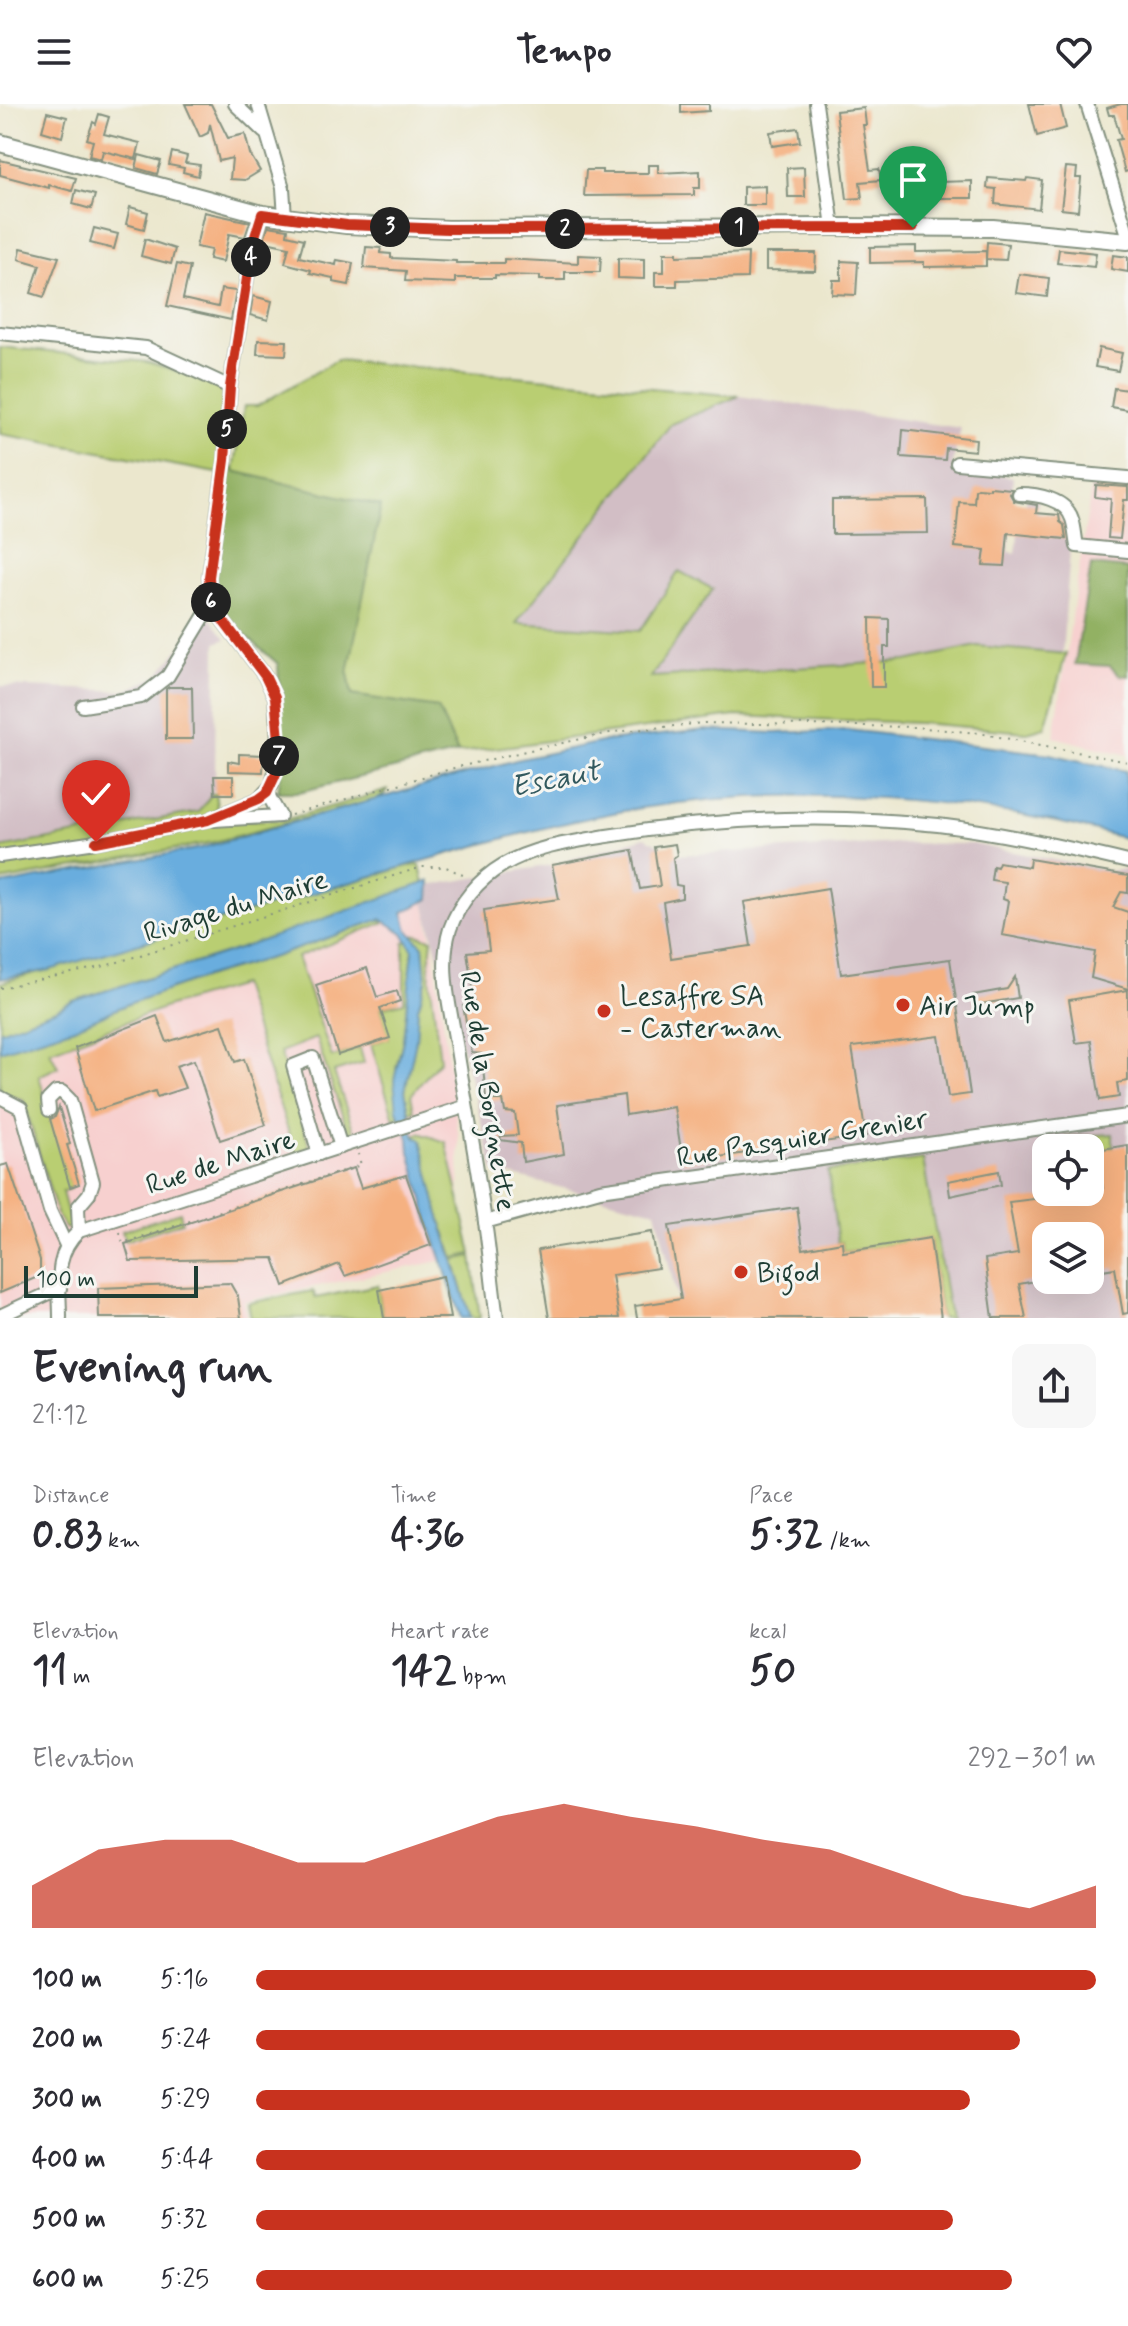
<!DOCTYPE html>
<html lang="en">
<head>
<meta charset="utf-8">
<style>
	:root { --surface:#fff; --page:#f7f7f7; --text:#2b2b33; --muted:#7c7c81; --accent:#c8321e }
	body { margin:0; font-family:Mynerve,sans-serif; background:var(--page); color:var(--text); height:100vh; display:flex; flex-direction:column; font-size:30px; white-space:nowrap }
	* { box-sizing:border-box; margin:0 }
	p { font-size:26px; color:var(--muted) }
	.icon { flex:none; width:44px; height:44px; fill:none; stroke:currentColor; stroke-width:2; stroke-linecap:round; stroke-linejoin:round }
	.map { position:relative; height:1214px; overflow:hidden }
	.drawer { display:flex; flex-direction:column; background:var(--surface); flex:1 }
	.drawer>* { flex:none }
	.controls { position:absolute; left:1032px; top:1030px; display:grid; gap:16px }
	.controls a { display:grid; place-items:center; width:72px; height:72px; border-radius:16px; background:var(--surface); box-shadow:0 8px 32px #0002; font-size:40px }
	.scale { position:absolute; left:24px; bottom:20px; width:174px; box-sizing:border-box; padding-left:8px; border:4px solid #1f3d34; border-top:0; font-size:22px; line-height:28px; white-space:nowrap; color:#1f3d34; -webkit-text-stroke:6px #f6f6f2; paint-order:stroke }
	.pin { position:absolute; display:grid; place-items:center; width:68px; height:68px; color:#fff; margin:-82px -34px; border-radius:50% 50% 50% 0; rotate:-45deg; box-shadow:0 0 8px #0007 }
	.pin .icon { rotate:45deg }
	.km { position:absolute; width:40px; height:40px; margin:-20px; border-radius:50%; background:#222; color:#fff; font-size:22px; line-height:40px; text-align:center }
	.round { display:grid; place-items:center; flex:none; width:84px; height:84px; border-radius:16px; background:var(--page) }
	.overview { display:flex; align-items:center; justify-content:space-between; height:136px; padding:0 32px }
	h1 { font-size:44px; font-weight:700; line-height:60px }
	.figures { display:grid; grid-template-columns:repeat(3,1fr); gap:12px; height:136px; padding:8px 32px }
	.figures div { display:grid; align-content:center }
	.figures b { font-size:40px; font-weight:700 }
	.figures small { font-size:22px; font-weight:400 }
	.figures p { font-size:22px }
	.chart { height:224px; padding:16px 32px }
	.chart p { display:flex; justify-content:space-between }
	.chart svg { width:100%; height:144px; margin-top:8px; fill:var(--accent); opacity:.7 }
	ul { padding:0 32px; list-style:none; font-size:26px }
	li { display:grid; grid-template-columns:128px 96px 1fr; align-items:center; height:60px }
	li i { height:20px; border-radius:10px; background:var(--accent) }
	header { display:flex; justify-content:space-between; align-items:center; height:104px; padding:0 32px; background:var(--surface); font-size:36px; font-weight:700 }
	.map>svg:first-child { display:block }
</style>
</head>
<body>
<header><svg class="icon" aria-label="menu" viewBox="0 0 24 24"><path d="M4 6h16M4 12h16M4 18h16"/></svg>Tempo<svg class="icon" aria-label="heart" viewBox="0 0 24 24"><path d="M12 20l-8-8c-3-5 5-10 8-4 3-6 11-1 8 4z"/></svg></header>
<div class="map">
<svg width="1128" height="1214" viewBox="0 0 1128 1214">
	<rect width="100%" height="100%" fill="#f6f6f2"/>
	<filter id="ink" filterUnits="userSpaceOnUse"><feTurbulence type="fractalNoise" baseFrequency=".0125" numOctaves="2"/><feDisplacementMap in="SourceGraphic" scale="16" xChannelSelector="R" yChannelSelector="G"/><feConvolveMatrix kernelMatrix="1 2 1 2 8 2 1 2 1" color-interpolation-filters="sRGB"/></filter>
	<filter id="wash" filterUnits="userSpaceOnUse"><feTurbulence type="fractalNoise" baseFrequency=".006" numOctaves="4" result="noise"/><feDisplacementMap in="SourceGraphic" scale="32" xChannelSelector="R" yChannelSelector="G"/><feGaussianBlur stdDeviation="1.8" result="paint"/><feColorMatrix in="noise" values="0 0 0 0 0 0 0 0 0 0 0 0 0 0 0 0 0 1.4 0 .05"/><feComposite in="paint" operator="in"/></filter>
	<g filter="url(#wash)">
		<rect width="100%" height="100%" fill="#ebe7cd"/>
		<g fill="#f7d0cf">
			<polygon points="1092,378 1128,382 1128,651 1054,633"/>
			<polygon points="423,794 432,835 459,1034 460,1153 244,1197 247,1214 0,1214 0,941"/>
		</g>
		<g fill="#d2bec5" fill-rule="evenodd">
			<polygon points="739,292 961,324 952,363 1013,373 1009,448 1016,449 1018,430 1023,430 1026,394 1038,395 1037,408 1061,411 1060,418 1067,419 1066,435 1071,435 1062,550 977,542 907,557 678,573 650,573 713,486 641,527 515,519 671,320"/>
			<polygon points="200,501 226,535 216,539 215,685 198,708 0,744 0,582 125,587 157,572 183,540"/>
			<path d="M645,733L677,751L897,739L973,740L1110,767L1128,765V1214H682L656,1107L494,1067L420,783L552,761ZM1046,1044H1090V1088H1046ZM1046,1132H1090V1176H1046Z"/>
		</g>
		<g fill="#b9ce72" stroke="#6c8653" stroke-width="2">
			<polygon points="0,243 147,258 230,283 223,370 0,330"/>
			<polygon points="337,256 739,292 671,320 516,519 640,527 679,467 713,485 651,573 907,557 977,542 1066,550 1045,623 1027,628 919,619 735,612 458,649 438,604 352,592 347,564 234,367 244,302 257,302"/>
			<polygon points="389,686 378,695 214,738 0,777 0,744 198,708 212,690 215,690 217,703 211,716 284,716"/>
			<polygon points="420,761 424,780 418,783 227,849 73,897 56,906 0,927 0,879 408,762"/>
			<polygon points="381,815 385,818 297,853 332,953 360,944 364,959 334,968 354,1028 349,1031 316,934 280,948 310,1044 295,1048 241,881 166,903 50,947 58,963 39,972 71,1084 62,1088 72,1125 65,1124 58,1113 23,995 0,990 0,947 74,924 128,900 211,871 277,852"/>
			<polygon points="417,831 432,835 429,864 440,956 411,991 414,1007 409,1009 405,987 416,936 418,904 426,877 423,842 414,833"/>
			<polygon points="408,836 413,846 403,936 396,963 397,1006 400,1012 394,1015 371,940 389,934 380,904 404,898 404,839"/>
			<polygon points="419,1029 446,1038 472,1150 454,1154 438,1107 421,1037 414,1032"/>
			<polygon points="1113,1030 1113,1044 1090,1047 1090,1044 1069,1044 1066,1033"/>
			<polygon points="923,1055 950,1214 941,1214 930,1135 843,1148 842,1138 838,1139 828,1067"/>
			<polygon points="180,1108 182,1118 125,1137 122,1127"/>
			<polygon points="472,1152 480,1214 471,1214 454,1156"/>
			<polygon points="378,1181 384,1214 251,1214 248,1199 313,1187 316,1194"/>
		</g>
		<g fill="#92b164" stroke="#58774c" stroke-width="2">
			<polygon points="225,356 234,367 381,402 348,569 352,591 438,604 458,649 299,688 278,688 282,659 278,560 211,501"/>
			<polygon points="1091,461 1128,465 1128,572 1119,571 1110,562 1075,560"/>
		</g>
		<g fill="#69adde" stroke="#447589" stroke-width="2">
			<path d="M705,626L775,629L848,626L1050,650L1126,667L1128,735C974,693 799,679 641,704C539,721 441,752 342,781C245,809 147,836 50,866L0,875V781L201,744L516,656L606,637Z"/>
			<polygon points="430,777 429,795 403,808 408,826 423,842 426,877 418,904 416,936 405,987 414,1032 421,1036 438,1107 471,1214 461,1214 430,1121 410,1048 409,1034 397,1006 394,976 403,936 413,846 403,829 381,815 277,852 211,871 128,900 74,924 0,947 0,927 56,906 73,897 227,849"/>
		</g>
		<g id="blocks">
			<g fill="#f5b181">
				<polygon points="185,0 211,0 228,34 245,30 250,50 260,67 245,76 230,75 232,54 219,57 210,20 208,29 200,33"/>
				<polygon points="681,0 709,0 709,7 681,9"/>
				<polygon points="1029,0 1060,0 1066,24 1037,32"/>
				<polygon points="1121,0 1128,0 1128,67 1125,68 1116,36 1121,35 1114,11 1109,11 1107,4"/>
				<polygon points="864,4 866,21 863,21 870,66 879,65 881,76 860,78 862,94 847,95 836,7"/>
				<polygon points="47,8 67,13 62,33 42,27"/>
				<polygon points="99,10 109,13 104,30 140,39 136,55 103,47 101,55 89,52 93,37 87,35 93,18 96,20"/>
				<polygon points="798,24 800,38 772,42 770,28"/>
				<polygon points="172,48 187,52 185,59 200,61 198,72 183,68 184,64 169,61"/>
				<polygon points="139,51 161,57 157,70 136,64"/>
				<polygon points="0,56 76,74 72,87 49,81 49,84 0,71"/>
				<polygon points="648,61 658,61 658,69 700,67 700,84 694,84 694,91 584,92 586,66 602,66 602,69 648,69"/>
				<polygon points="804,63 805,93 788,93 787,64"/>
				<polygon points="1066,63 1077,64 1076,74 1081,74 1078,107 1061,105"/>
				<polygon points="929,64 929,74 938,74 938,78 972,77 972,94 923,94 923,83 916,83 916,65"/>
				<polygon points="988,74 1026,77 1027,74 1042,76 1039,105 995,100 996,85 987,84"/>
				<polygon points="765,82 765,101 743,101 743,83"/>
				<polygon points="76,86 95,91 91,105 73,100"/>
				<polygon points="130,103 148,108 144,125 126,120"/>
				<polygon points="204,108 250,118 245,133 229,130 223,158 209,155 211,146 196,143"/>
				<polygon points="268,122 288,125 287,131 304,135 299,153 336,161 337,156 353,159 349,181 333,178 333,174 310,169 311,166 285,159 289,143 266,138 263,150 260,149"/>
				<polygon points="94,124 118,130 114,145 90,139"/>
				<polygon points="145,135 175,145 171,160 141,152"/>
				<polygon points="987,138 1008,140 1006,156 986,155"/>
				<polygon points="916,142 916,148 986,147 986,162 924,163 924,158 870,159 870,143"/>
				<polygon points="366,143 381,144 380,149 391,150 391,154 456,157 456,159 504,159 504,155 578,159 578,151 601,152 600,168 565,168 565,176 540,176 540,172 495,171 495,174 455,174 455,179 405,177 406,167 364,164"/>
				<polygon points="21,144 59,153 44,193 31,189 40,161 19,155"/>
				<polygon points="1059,145 1096,149 1094,163 1057,159"/>
				<polygon points="664,149 677,149 677,152 748,149 747,174 677,176 677,182 655,182 655,168 664,168"/>
				<polygon points="766,149 816,149 815,167 766,166"/>
				<polygon points="1113,151 1128,153 1128,168 1111,165"/>
				<polygon points="618,154 644,155 644,175 618,174"/>
				<polygon points="841,157 858,158 856,191 832,190 833,176 841,176"/>
				<polygon points="177,160 190,163 183,195 218,203 221,185 236,187 231,216 167,202"/>
				<polygon points="1019,170 1049,174 1047,193 1016,189"/>
				<polygon points="253,192 272,197 268,216 250,211"/>
				<polygon points="258,236 287,237 286,251 257,250"/>
				<polygon points="1099,244 1122,249 1118,267 1095,263"/>
				<polygon points="1114,284 1128,286 1128,306 1111,303"/>
				<polygon points="903,326 976,335 975,347 946,344 945,356 901,353"/>
				<polygon points="1096,381 1128,383 1128,396 1124,396 1120,435 1108,434 1111,395 1095,393"/>
				<polygon points="990,383 1012,385 1010,390 1014,397 1037,401 1036,409 1059,411 1060,418 1064,421 1066,435 1008,429 1005,462 983,461 985,446 955,443 959,398 974,399 975,386 978,384 990,385"/>
				<polygon points="927,395 928,429 832,430 832,396"/>
				<polygon points="870,514 889,515 889,543 884,543 884,583 871,583"/>
				<polygon points="169,583 192,583 193,635 166,635 166,585"/>
				<polygon points="239,650 264,651 263,668 228,667 228,657 239,659"/>
				<polygon points="214,672 233,672 233,690 215,690"/>
				<polygon points="675,740 677,751 673,754 676,781 682,782 682,794 663,798 671,854 751,842 744,798 828,784 841,870 950,855 970,990 948,993 939,932 852,943 866,1032 683,1058 674,1003 626,1011 624,991 557,1001 564,1050 523,1058 521,1039 500,1036 501,1032 518,1031 515,1009 505,1008 503,996 486,996 482,950 472,949 463,902 475,900 467,848 489,846 484,806 559,795 552,761 632,746 640,785 660,782 654,743"/>
				<polygon points="1030,755 1128,772 1128,789 1121,788 1113,803 1128,808 1128,885 1091,874 1095,848 1002,831 1008,797 1003,795 1005,778 991,776 993,762 997,763 999,758 1029,763"/>
				<polygon points="367,864 377,893 397,887 400,897 380,904 390,934 338,951 316,881"/>
				<polygon points="1015,873 1018,894 975,901 973,891 1007,885"/>
				<polygon points="1128,886 1128,977 1117,979 1119,993 1100,996 1091,937 1076,939 1069,896"/>
				<polygon points="157,912 167,938 222,921 235,958 244,955 266,1021 220,1036 194,956 176,962 185,984 157,993 155,987 94,1007 75,944"/>
				<polygon points="59,1003 70,1040 67,1041 79,1080 70,1083 50,1015 55,1013"/>
				<polygon points="1128,1041 1128,1209 1123,1210 1115,1164 1090,1168 1090,1132 1046,1132 1046,1175 1019,1180 1026,1214 993,1214 985,1155 1018,1150 1009,1098 1090,1088 1090,1086 1103,1084 1096,1046"/>
				<polygon points="8,1060 40,1156 40,1172 0,1189 0,1062"/>
				<polygon points="354,1064 361,1084 406,1071 431,1141 345,1172 339,1160 284,1182 274,1154 130,1157 125,1140"/>
				<polygon points="999,1067 1001,1081 950,1092 948,1077"/>
				<polygon points="797,1103 803,1145 842,1138 843,1148 930,1134 941,1214 637,1214 635,1202 681,1195 669,1122"/>
				<polygon points="652,1128 658,1164 612,1171 619,1214 549,1214 538,1146"/>
				<polygon points="443,1172 450,1214 384,1214 379,1186"/>
				<polygon points="230,1179 238,1193 241,1214 99,1214 98,1184"/>
			</g>
		</g>
	</g>
	<g filter="url(#ink)">
		<use href="#blocks" fill-opacity="0" stroke="#859280" stroke-width="2"/>
		<g fill="none" stroke-linecap="round" stroke-linejoin="round">
			<defs>
				<g id="minor">
					<polyline points="235,0 264,28"/>
					<polyline points="258,0 283,84 285,113"/>
					<polyline points="816,0 833,123"/>
					<polyline points="1087,0 1128,131"/>
					<polyline points="0,229 146,244 230,283"/>
					<polyline points="957,359 1128,374"/>
					<path d="M1019,390C1037,390 1066,395 1072,415C1075,423 1075,433 1077,442L1128,447"/>
					<polyline points="83,602 141,593 168,572 211,501"/>
					<polyline points="214,716 280,712 267,689"/>
					<polyline points="0,752 96,738 208,716 259,695 272,681 279,649 275,593 265,572 211,501 209,473 225,356 230,283 252,142 262,110"/>
					<polyline points="0,993 21,1004 50,1107 66,1141"/>
					<polyline points="49,1006 48,996 56,988 62,988 70,996 93,1078 89,1090 78,1103 79,1127"/>
					<polyline points="319,1050 293,962 313,954 341,1043"/>
					<polyline points="485,1118 600,1086 1128,1012"/>
					<polyline points="0,1212 60,1184"/>
					<path d="M60,1214C60,1181 53,1151 79,1127L464,1003"/>
					<path d="M497,1214C492,1182 490,1150 485,1118C477,1060 466,1003 457,945C451,906 438,864 450,825C459,799 479,775 503,761C533,743 572,738 607,732C716,714 828,709 938,721C1003,729 1065,743 1128,758"/>
				</g>
				<polyline id="major" points="0,39 262,110 347,121 448,125 833,123 993,124 1128,137"/>
			</defs>
			<use href="#minor" stroke="#859280" stroke-width="16"/>
			<use href="#major" stroke="#859280" stroke-width="20"/>
			<g stroke="#859280" stroke-width="2" stroke-dasharray="2 6" stroke-linecap="butt">
				<polyline points="291,711 454,664 530,646 614,628 704,619 914,623 979,629 1128,658"/>
				<polyline points="0,884 105,862 422,763 446,763 467,773"/>
				<polyline points="120,1128 123,1139 129,1137 361,1061 358,1050"/>
			</g>
			<use href="#minor" stroke="#fff" stroke-width="12"/>
			<use href="#major" stroke="#fff" stroke-width="16"/>
		</g>
	</g>
	<g fill="none" stroke-linecap="round" stroke-linejoin="round" filter="url(#ink)">
		<defs>
			<polyline id="route" points="96,738 208,716 259,695 267,689 276,670 279,635 275,593 265,572 211,501 209,473 225,356 230,283 252,142 262,110 347,121 448,125 913,124"/>
		</defs>
		<use href="#route" stroke="#fff" stroke-width="16"/>
		<use href="#route" stroke="#c8321e" stroke-width="10"/>
	</g>
	<g fill="#c8321e" stroke="#f6f6f2" stroke-width="3">
		<circle cx="903" cy="901" r="8"/>
		<circle cx="604" cy="907" r="8"/>
		<circle cx="741" cy="1168" r="8"/>
	</g>
	<g text-anchor="middle" stroke-width="6" stroke-linejoin="round" paint-order="stroke">
		<g font-size="28" fill="#1f3d34" stroke="#f6f6f2">
			<text transform="translate(235 801) rotate(-17)" y="10">Rivage du Maire</text>
			<text transform="translate(489 987) rotate(81)" y="10">Rue de la Borgnette</text>
			<text transform="translate(802 1033) rotate(-9)" y="10">Rue Pasquier Grenier</text>
			<text transform="translate(220 1057) rotate(-18)" y="10">Rue de Maire</text>
		</g>
		<g font-size="28" fill="#1f3d34" stroke="#f6f6f2" text-anchor="start">
			<text x="620" y="901">Lesaffre SA<tspan x="620" dy="32">- Casterman</tspan></text>
			<text x="919" y="911">Air Jump</text>
			<text x="757" y="1178">Bigod</text>
		</g>
		<g font-size="30" font-style="italic" fill="#32595e" stroke="#f6f6f2">
			<text transform="translate(555 674) rotate(-11)" y="10">Escaut</text>
		</g>
	</g>
</svg>
<div class="controls">
<a><svg class="icon" aria-label="locate" viewBox="0 0 24 24"><circle cx="12" cy="12" r="6"/><path d="M12 2v4M12 18v4M2 12h4M18 12h4"/></svg></a>
<a><svg class="icon" aria-label="layers" viewBox="0 0 24 24"><path d="M12 4l9 5-9 5-9-5zM3 14l9 5 9-5"/></svg></a>
</div>
<div class="scale">100 m</div>
<div class="pin" style="left:913px;top:124px;background:#1e9e55"><svg class="icon" aria-label="arrive" viewBox="0 0 24 24"><path d="M6 21V4h12l-3 4 3 4H6"/></svg></div>
<div class="pin" style="left:96px;top:738px;background:#d93025"><svg class="icon" aria-label="check" viewBox="0 0 24 24"><path d="M5 12l5 5 9-10"/></svg></div>
<b class="km" style="left:739px;top:123px">1</b>
<b class="km" style="left:565px;top:125px">2</b>
<b class="km" style="left:390px;top:123px">3</b>
<b class="km" style="left:251px;top:153px">4</b>
<b class="km" style="left:227px;top:325px">5</b>
<b class="km" style="left:211px;top:498px">6</b>
<b class="km" style="left:279px;top:652px">7</b>
</div>
<section class="drawer">
<div class="overview"><div><h1>Evening run</h1><p>21:12</p></div><a class="round"><svg class="icon" aria-label="share" viewBox="0 0 24 24"><path d="M12 15V3M7 8l5-5 5 5M5 13v7h14v-7"/></svg></a></div>
<div class="figures">
<div><p>Distance</p><b>0.83<small> km</small></b></div>
<div><p>Time</p><b>4:36</b></div>
<div><p>Pace</p><b>5:32<small> /km</small></b></div>
</div>
<div class="figures">
<div><p>Elevation</p><b>11<small> m</small></b></div>
<div><p>Heart rate</p><b>142<small> bpm</small></b></div>
<div><p>kcal</p><b>50</b></div>
</div>
<div class="chart"><p><span>Elevation</span>292–301 m</p>
<svg viewBox="0 0 160 44" preserveAspectRatio="none"><path d="M0 44V31L10 20L20 17L30 17L40 24L50 24L60 17L70 10L80 6L90 10L100 13L110 17L120 20L130 27L140 34L150 38L160 31V44z"/></svg>
</div>
<ul>
<li><b>100 m</b>5:16<i style="width:100%"></i></li>
<li><b>200 m</b>5:24<i style="width:91%"></i></li>
<li><b>300 m</b>5:29<i style="width:85%"></i></li>
<li><b>400 m</b>5:44<i style="width:72%"></i></li>
<li><b>500 m</b>5:32<i style="width:83%"></i></li>
<li><b>600 m</b>5:25<i style="width:90%"></i></li>
</ul>
</section>
</body>
</html>
